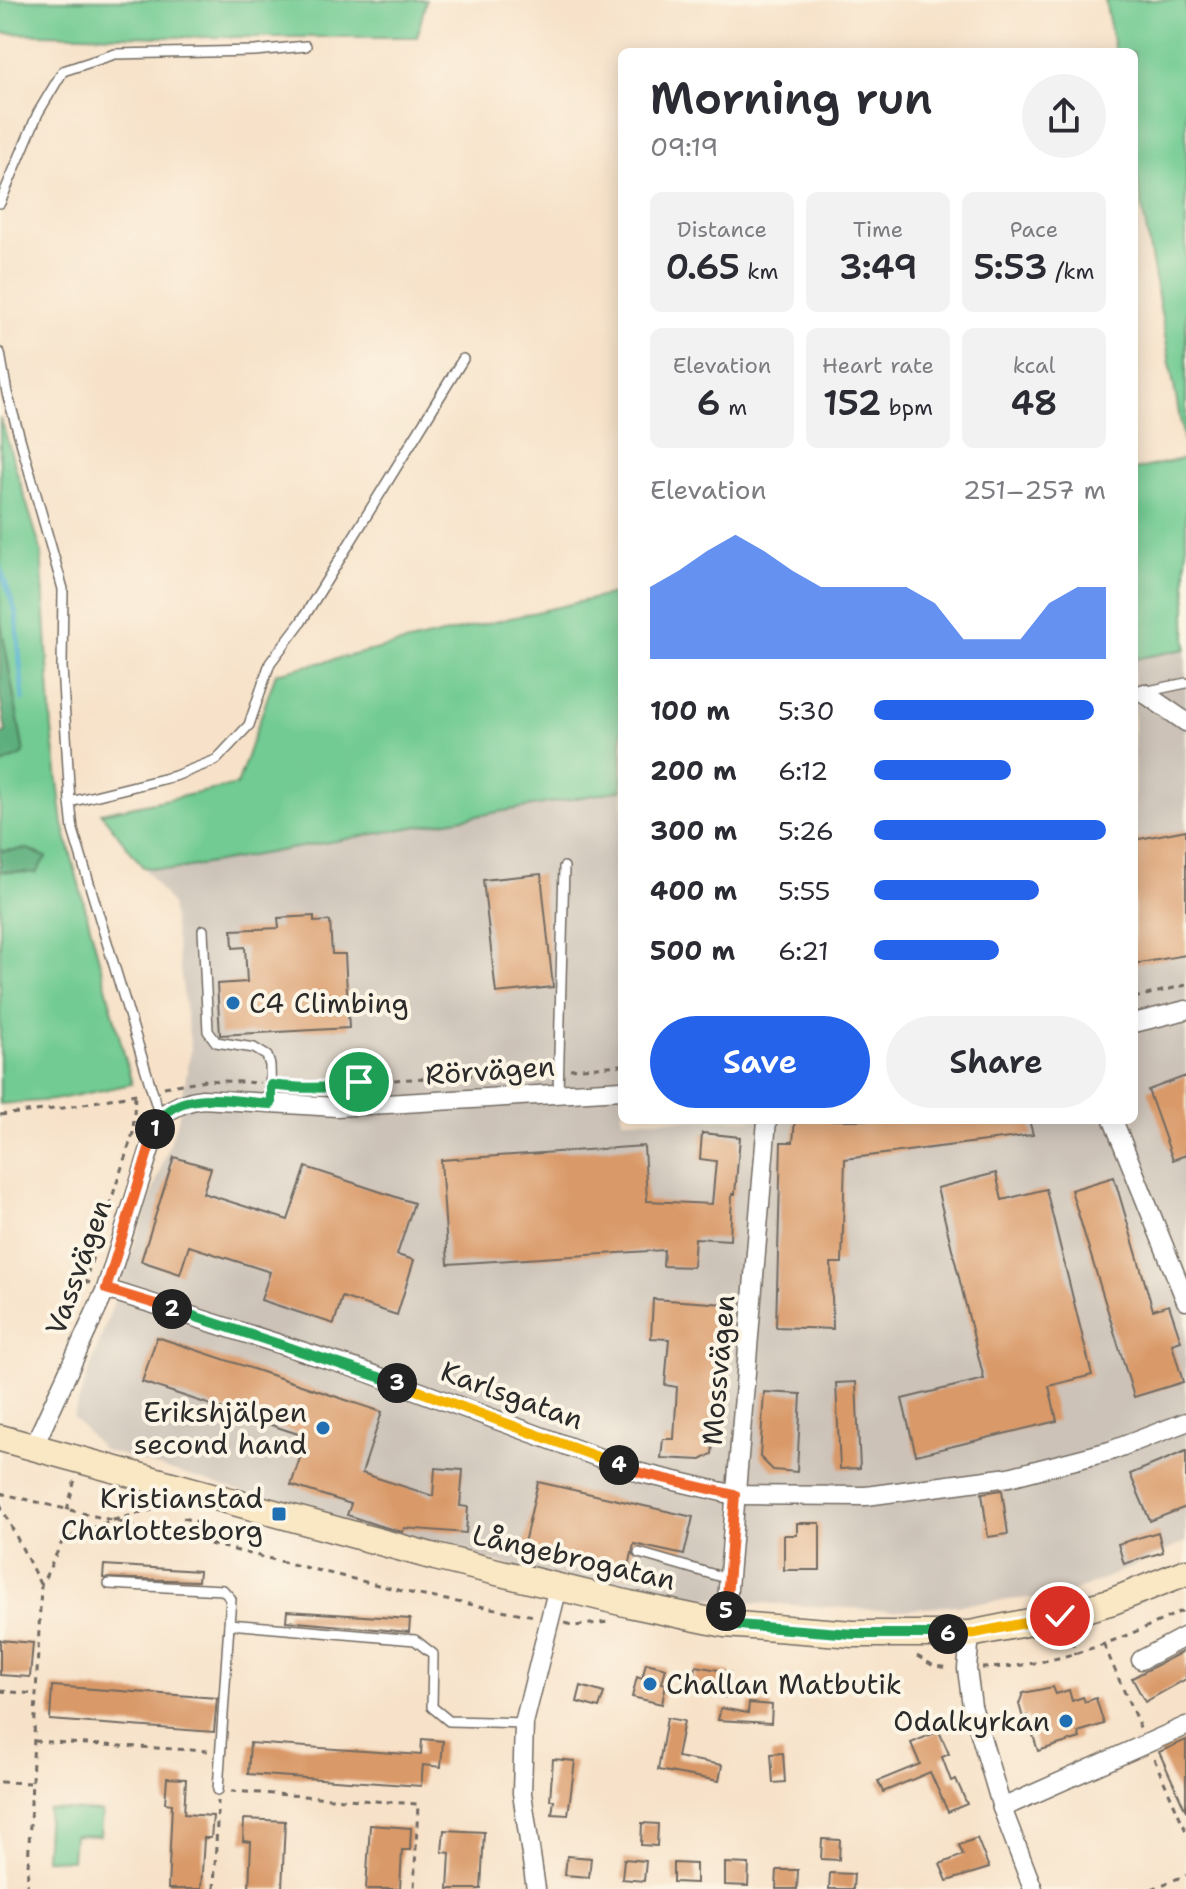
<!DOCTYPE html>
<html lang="en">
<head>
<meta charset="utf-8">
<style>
	:root { --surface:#fff; --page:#f2f2f3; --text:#2b2b33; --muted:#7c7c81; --accent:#2563eb }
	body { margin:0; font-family:"Shantell Sans",sans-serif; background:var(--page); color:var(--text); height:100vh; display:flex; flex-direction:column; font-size:30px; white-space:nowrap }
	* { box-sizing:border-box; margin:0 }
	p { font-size:26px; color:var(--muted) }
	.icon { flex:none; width:44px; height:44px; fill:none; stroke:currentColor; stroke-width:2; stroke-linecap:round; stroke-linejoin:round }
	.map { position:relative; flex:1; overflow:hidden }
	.details { position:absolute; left:618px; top:48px; width:520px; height:1076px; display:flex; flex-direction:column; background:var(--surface); border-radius:12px; box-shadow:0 4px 20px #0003 }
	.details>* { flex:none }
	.pin { position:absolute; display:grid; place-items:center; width:68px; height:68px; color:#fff; margin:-34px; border:4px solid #fff; border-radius:50%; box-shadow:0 2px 8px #0007 }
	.km { position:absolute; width:40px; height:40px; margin:-20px; border-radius:50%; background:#222; color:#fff; font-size:22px; line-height:40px; text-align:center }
	.round { display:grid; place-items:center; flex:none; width:84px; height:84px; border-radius:42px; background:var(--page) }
	.head { display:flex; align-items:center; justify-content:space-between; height:136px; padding:0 32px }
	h1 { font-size:44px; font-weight:600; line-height:60px }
	.metrics { display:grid; grid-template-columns:repeat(3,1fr); gap:12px; height:136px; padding:8px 32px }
	.metrics div { display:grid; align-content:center; border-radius:12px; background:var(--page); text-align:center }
	.metrics b { font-size:34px; font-weight:600 }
	.metrics small { font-size:22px; font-weight:400 }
	.metrics p { font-size:22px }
	.chart { height:224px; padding:16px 32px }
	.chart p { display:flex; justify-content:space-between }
	.chart svg { width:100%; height:144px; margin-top:8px; fill:var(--accent); opacity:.7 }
	.cta { display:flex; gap:16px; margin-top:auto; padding:16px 32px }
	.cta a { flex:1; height:92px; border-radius:48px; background:var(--accent); color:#fff; font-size:32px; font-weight:600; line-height:92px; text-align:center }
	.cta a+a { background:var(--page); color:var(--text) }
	ul { padding:0 32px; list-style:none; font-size:26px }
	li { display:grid; grid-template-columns:128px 96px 1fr; align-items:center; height:60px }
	li i { height:20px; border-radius:10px; background:var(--accent) }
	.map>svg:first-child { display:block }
</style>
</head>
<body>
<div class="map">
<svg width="1186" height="1889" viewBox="0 0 1186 1889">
	<rect width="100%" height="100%" fill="#fcf5e5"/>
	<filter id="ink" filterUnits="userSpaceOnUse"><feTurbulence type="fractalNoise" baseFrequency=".0125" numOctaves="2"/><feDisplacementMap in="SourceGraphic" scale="16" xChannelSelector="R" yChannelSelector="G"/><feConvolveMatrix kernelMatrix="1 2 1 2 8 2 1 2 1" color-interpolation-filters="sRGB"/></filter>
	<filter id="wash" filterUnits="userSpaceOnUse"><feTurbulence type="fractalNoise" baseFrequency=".006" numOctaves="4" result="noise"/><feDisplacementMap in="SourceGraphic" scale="32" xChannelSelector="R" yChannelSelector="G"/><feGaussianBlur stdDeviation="1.8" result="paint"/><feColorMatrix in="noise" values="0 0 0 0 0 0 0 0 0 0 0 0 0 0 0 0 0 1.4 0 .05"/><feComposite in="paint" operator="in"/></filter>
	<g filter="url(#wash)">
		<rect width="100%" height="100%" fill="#f7e2c9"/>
		<polygon fill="#ccc2b8" points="1186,649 1186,1542 1086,1587 1062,1595 894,1611 744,1602 581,1582 401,1540 103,1450 73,1417 178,1120 191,1050 171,904 143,867 172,870 622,790 622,1120 1134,1120 1134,659"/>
		<g fill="#71cb92" stroke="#4e7b5e" stroke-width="2">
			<polygon points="0,0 426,0 417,37 163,37 0,33"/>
			<polygon points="1105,0 1186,0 1186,453 1134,161 1134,52 1115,52"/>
			<polygon points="0,417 41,550 52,729 63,824 132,1084 54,1100 0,1104 0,871 36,873 28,849 2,851 0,848 0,765 24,753 0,617"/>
			<polygon points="1186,458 1186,649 1134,659 1134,470"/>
			<polygon points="622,592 622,790 172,870 143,867 101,813 237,785 276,673"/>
			<polygon points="48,1809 102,1812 100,1836 74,1835 72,1860 45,1859"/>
		</g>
		<g fill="#5caf7c" stroke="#446d54" stroke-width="2">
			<polygon points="0,617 24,754 0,765 0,734 6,732 0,696"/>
			<polygon points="0,848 2,851 28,849 46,857 36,873 0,871"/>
		</g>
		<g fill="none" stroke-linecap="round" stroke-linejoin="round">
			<polyline stroke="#51b1d0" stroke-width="5" points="0,568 16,613 23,699"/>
		</g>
		<g id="blocks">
			<g fill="#d99967">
				<polygon points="1186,830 1186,955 1134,964 1134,840"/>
				<polygon points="541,874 553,987 496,993 483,880"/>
				<polygon points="314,916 314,922 330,921 332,954 345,954 349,1028 220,1035 217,984 247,982 245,947 233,948 232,930 279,928 278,918"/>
				<polygon points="1186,1076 1186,1155 1173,1160 1148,1090"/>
				<polygon points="795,1120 1029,1120 1033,1135 845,1159 842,1263 831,1263 833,1329 776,1327 781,1142 793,1142"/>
				<polygon points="702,1133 740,1137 735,1194 732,1194 730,1240 695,1238 693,1267 663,1266 664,1250 448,1264 441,1160 644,1146 647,1201 712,1204 716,1161 700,1159"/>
				<polygon points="174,1157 211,1168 203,1193 288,1220 306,1167 414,1203 397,1255 414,1260 397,1315 342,1297 334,1324 261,1300 270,1272 189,1246 180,1274 141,1261"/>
				<polygon points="996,1173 1002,1200 1046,1189 1092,1375 1049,1386 1057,1421 916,1455 902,1399 984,1379 937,1188"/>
				<polygon points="1114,1177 1153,1310 1169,1305 1181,1341 1172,1344 1183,1382 1134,1397 1071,1190"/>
				<polygon points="653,1299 725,1304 712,1454 701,1460 661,1458 663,1439 674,1439 677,1387 665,1385 669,1339 651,1338"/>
				<polygon points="157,1337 382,1412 362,1473 433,1496 435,1468 463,1470 460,1506 468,1507 466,1533 404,1528 403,1532 377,1525 347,1515 351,1504 291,1485 307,1437 142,1382"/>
				<polygon points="856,1382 860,1468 840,1469 836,1383"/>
				<polygon points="764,1392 801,1394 797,1472 773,1470 760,1457"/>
				<polygon points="1186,1451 1186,1507 1150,1521 1130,1474"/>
				<polygon points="538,1482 693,1517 684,1555 634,1544 627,1576 522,1552"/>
				<polygon points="1002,1490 1008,1534 988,1537 982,1493"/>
				<polygon points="797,1523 820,1523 820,1570 784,1570 784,1535 797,1535"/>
				<polygon points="1158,1532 1163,1552 1124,1564 1118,1544"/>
				<polygon points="104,1565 199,1571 198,1581 103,1578"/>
				<polygon points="287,1611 410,1619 409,1632 286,1621"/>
				<polygon points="0,1640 33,1643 30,1677 0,1675"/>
				<polygon points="1186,1650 1186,1679 1145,1702 1132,1678"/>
				<polygon points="646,1663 666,1668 662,1683 666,1684 662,1704 632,1697 637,1677 642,1679"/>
				<polygon points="696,1666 730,1672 725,1697 692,1691"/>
				<polygon points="52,1686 217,1698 214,1732 50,1720"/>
				<polygon points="581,1686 604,1693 599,1708 577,1702"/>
				<polygon points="1053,1687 1056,1694 1069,1690 1072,1701 1083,1697 1085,1702 1096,1698 1104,1724 1078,1732 1080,1738 1038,1751 1027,1716 1023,1718 1019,1704 1023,1693"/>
				<polygon points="749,1703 772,1705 771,1723 718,1720 721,1708 748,1713"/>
				<polygon points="667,1718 684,1721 677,1757 722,1765 719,1781 658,1770"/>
				<polygon points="939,1731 949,1754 942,1757 951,1781 956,1779 967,1804 948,1812 930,1772 883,1792 878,1781 920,1764 911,1743"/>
				<polygon points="422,1739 443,1741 441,1767 423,1765 421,1786 248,1774 250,1743 421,1755"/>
				<polygon points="1186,1740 1186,1811 1159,1752"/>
				<polygon points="783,1753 785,1782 773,1783 771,1754"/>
				<polygon points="553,1759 575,1761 568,1815 552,1814 554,1800 550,1800"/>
				<polygon points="167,1778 186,1779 184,1814 213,1816 211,1838 204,1838 201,1889 168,1889 172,1804 165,1803"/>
				<polygon points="244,1819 285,1821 282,1889 249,1889 251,1842 243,1841"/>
				<polygon points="642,1823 658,1824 657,1846 641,1845"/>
				<polygon points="370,1825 411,1828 410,1850 402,1850 400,1889 366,1889"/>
				<polygon points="444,1830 484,1832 481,1889 448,1889 450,1853 442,1852"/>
				<polygon points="977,1838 989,1868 947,1881 940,1864 963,1855 959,1845"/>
				<polygon points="822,1839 840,1840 839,1860 821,1859"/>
				<polygon points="567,1856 591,1858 589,1877 565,1875"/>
				<polygon points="624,1859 646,1861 644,1881 622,1879"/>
				<polygon points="673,1863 696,1864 696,1883 673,1882"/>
				<polygon points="725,1863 749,1864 748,1886 725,1885"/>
				<polygon points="777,1870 798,1870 797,1889 776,1889"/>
				<polygon points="830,1873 854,1874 853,1889 829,1889"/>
			</g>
		</g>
	</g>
	<g filter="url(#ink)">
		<use href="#blocks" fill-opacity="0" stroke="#726b62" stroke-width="2"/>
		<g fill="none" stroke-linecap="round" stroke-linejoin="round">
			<defs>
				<g id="service">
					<polyline points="0,203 38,113 63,71 115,54 255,51 306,46"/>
					<polyline points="0,353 7,393 63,589 62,667 70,802"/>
					<polyline points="1134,694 1186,683"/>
					<polyline points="203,930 208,1031 216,1042 254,1048 267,1056 270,1065 271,1104"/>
					<polyline points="558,1094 564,867"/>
					<polyline points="160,1117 73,830 70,802 175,776 216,760 249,725 270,663 301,622 463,359"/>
					<polyline points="639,1553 729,1579"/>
					<polyline points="109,1584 223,1590 231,1599 229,1624 415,1640 433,1654 432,1707 449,1721 524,1723"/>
					<polyline points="218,1790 229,1624"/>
				</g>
				<g id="minor">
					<polyline points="1144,693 1186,722"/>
					<polyline points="1134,1023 1186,1010"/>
					<polyline points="1113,1120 1186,1301"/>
					<polyline points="106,1289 358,1369 641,1473 735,1495 866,1496 1009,1477 1110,1451 1186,1422"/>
					<path d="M34,1446L106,1289L160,1117C173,1107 185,1101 202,1099L336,1107L622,1090"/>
					<polyline points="725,1624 767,1120"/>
					<polyline points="970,1634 967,1669 972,1706 1002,1808 1033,1889"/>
					<polyline points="1141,1660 1186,1636"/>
					<polyline points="1002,1808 1186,1726"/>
					<polyline points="536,1889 522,1793 524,1723 558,1587"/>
				</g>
				<polyline id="secondary" points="0,1438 435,1557 629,1604 725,1624 853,1634 970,1634 1060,1616 1113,1601 1186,1572"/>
			</defs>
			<use href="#service" stroke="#726b62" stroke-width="12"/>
			<use href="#minor" stroke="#726b62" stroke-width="21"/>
			<use href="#secondary" stroke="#726b62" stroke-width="29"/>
			<g stroke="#726b62" stroke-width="3" stroke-dasharray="6 6" stroke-linecap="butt">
				<polyline points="1134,998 1186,985"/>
				<polyline points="570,1069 622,1065"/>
				<polyline points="164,1087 206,1080 260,1083"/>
				<polyline points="323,1088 338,1088 359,1082 546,1071"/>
				<polyline points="0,1115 63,1108 141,1093"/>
				<polyline points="90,1283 85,1281 133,1133 135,1095"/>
				<polyline points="0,1493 419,1595 534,1616"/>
				<polyline points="0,1504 41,1586"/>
				<polyline points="67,1510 75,1479"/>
				<polyline points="183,1518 195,1521 220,1546"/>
				<polyline points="565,1623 574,1626 608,1622"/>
				<polyline points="1072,1640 1075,1655"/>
				<polyline points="1104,1645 1141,1730"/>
				<polyline points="917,1656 934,1666 950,1668"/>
				<path d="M982,1668C1056,1667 1120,1640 1186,1609"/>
				<polyline points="0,1691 36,1694"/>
				<polyline points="34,1741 209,1751"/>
				<polyline points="1154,1759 1186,1831"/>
				<polyline points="0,1782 32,1783"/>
				<polyline points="231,1791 418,1804 414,1889"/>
				<polyline points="27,1889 41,1586 63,1540 110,1521 152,1510"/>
				<polyline points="214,1889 218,1801"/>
				<polyline points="1152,1889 1186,1875"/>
			</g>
			<use href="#service" stroke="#fff" stroke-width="9"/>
			<use href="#minor" stroke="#fff" stroke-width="18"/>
			<use href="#secondary" stroke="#fae7c3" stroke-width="26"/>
		</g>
	</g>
	<g fill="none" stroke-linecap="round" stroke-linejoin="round" filter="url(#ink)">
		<defs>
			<path id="split-1" d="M155,1129C172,1085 234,1102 271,1104V1085C301,1089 330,1090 359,1082"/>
			<polyline id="split-2" points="155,1129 106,1289 172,1309"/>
			<polyline id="split-3" points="172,1309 397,1383"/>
			<polyline id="split-4" points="397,1383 619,1465"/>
			<polyline id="split-5" points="619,1465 641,1473 735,1495 726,1611"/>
			<polyline id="split-6" points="726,1611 725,1624 853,1634 948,1634"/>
			<polyline id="split-7" points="948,1634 970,1634 1060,1616"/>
		</defs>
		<use href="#split-1" stroke="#fff" stroke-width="16"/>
		<use href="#split-2" stroke="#fff" stroke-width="16"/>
		<use href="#split-3" stroke="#fff" stroke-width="16"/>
		<use href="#split-4" stroke="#fff" stroke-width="16"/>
		<use href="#split-5" stroke="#fff" stroke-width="16"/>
		<use href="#split-6" stroke="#fff" stroke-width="16"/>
		<use href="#split-7" stroke="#fff" stroke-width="16"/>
		<use href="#split-1" stroke="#22a559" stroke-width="10"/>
		<use href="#split-2" stroke="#f0652b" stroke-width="10"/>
		<use href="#split-3" stroke="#22a559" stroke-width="10"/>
		<use href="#split-4" stroke="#f5b400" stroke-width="10"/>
		<use href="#split-5" stroke="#f0652b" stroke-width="10"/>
		<use href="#split-6" stroke="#22a559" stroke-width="10"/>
		<use href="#split-7" stroke="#f5b400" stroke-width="10"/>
	</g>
	<g fill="#1f6fb2" stroke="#fcf5e5" stroke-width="3">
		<circle cx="233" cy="1003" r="8"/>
		<circle cx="323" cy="1428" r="8"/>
		<rect x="271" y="1506" width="16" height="16" rx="4"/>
		<circle cx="650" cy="1684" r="8"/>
		<circle cx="1066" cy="1721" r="8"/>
	</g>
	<g text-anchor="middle" stroke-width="8" stroke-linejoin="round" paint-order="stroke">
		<g font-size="28" fill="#2b2b2b" stroke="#fcf5e5" text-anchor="end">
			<text x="249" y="1013" text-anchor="start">C4 Climbing</text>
			<text x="307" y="1422">Erikshjälpen<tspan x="307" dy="32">second hand</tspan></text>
			<text x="263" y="1508">Kristianstad<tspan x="263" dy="32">Charlottesborg</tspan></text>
			<text x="666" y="1694" text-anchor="start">Challan Matbutik</text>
			<text x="1050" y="1731">Odalkyrkan</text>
		</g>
		<g font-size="28" fill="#2b2b2b" stroke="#fcf5e5">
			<text transform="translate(490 1070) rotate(-4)" y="10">Rörvägen</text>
			<text transform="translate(78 1267) rotate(-70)" y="10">Vassvägen</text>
			<text transform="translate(718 1370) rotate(-85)" y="10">Mossvägen</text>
			<text transform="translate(512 1395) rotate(20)" y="10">Karlsgatan</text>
			<text transform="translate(574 1557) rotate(13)" y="10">Långebrogatan</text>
		</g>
	</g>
</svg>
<div class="pin" style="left:359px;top:1082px;background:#1e9e55"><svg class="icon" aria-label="arrive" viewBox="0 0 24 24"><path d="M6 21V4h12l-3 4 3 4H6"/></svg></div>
<div class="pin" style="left:1060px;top:1616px;background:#d93025"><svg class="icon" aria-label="check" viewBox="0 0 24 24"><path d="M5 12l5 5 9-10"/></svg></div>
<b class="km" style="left:155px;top:1129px">1</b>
<b class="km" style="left:172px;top:1309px">2</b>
<b class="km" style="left:397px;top:1383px">3</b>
<b class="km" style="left:619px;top:1465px">4</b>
<b class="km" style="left:726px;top:1611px">5</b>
<b class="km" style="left:948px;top:1634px">6</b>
<section class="details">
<div class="head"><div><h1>Morning run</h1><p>09:19</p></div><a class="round"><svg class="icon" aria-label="share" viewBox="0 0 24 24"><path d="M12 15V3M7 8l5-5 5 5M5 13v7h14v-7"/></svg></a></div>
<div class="metrics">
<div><p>Distance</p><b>0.65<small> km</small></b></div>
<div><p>Time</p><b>3:49</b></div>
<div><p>Pace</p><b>5:53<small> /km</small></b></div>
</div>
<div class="metrics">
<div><p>Elevation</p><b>6<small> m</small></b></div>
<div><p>Heart rate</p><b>152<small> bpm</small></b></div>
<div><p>kcal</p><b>48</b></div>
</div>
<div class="chart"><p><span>Elevation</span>251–257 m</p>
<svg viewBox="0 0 160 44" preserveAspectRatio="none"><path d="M0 44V22L10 17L20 11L30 6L40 11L50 17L60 22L70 22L80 22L90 22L100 27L110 38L120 38L130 38L140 27L150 22L160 22V44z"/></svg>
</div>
<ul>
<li><b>100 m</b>5:30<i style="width:95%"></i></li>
<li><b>200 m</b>6:12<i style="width:59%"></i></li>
<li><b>300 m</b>5:26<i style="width:100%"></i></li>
<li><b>400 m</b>5:55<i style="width:71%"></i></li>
<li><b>500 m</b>6:21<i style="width:54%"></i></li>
</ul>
<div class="cta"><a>Save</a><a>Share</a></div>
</section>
</div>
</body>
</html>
